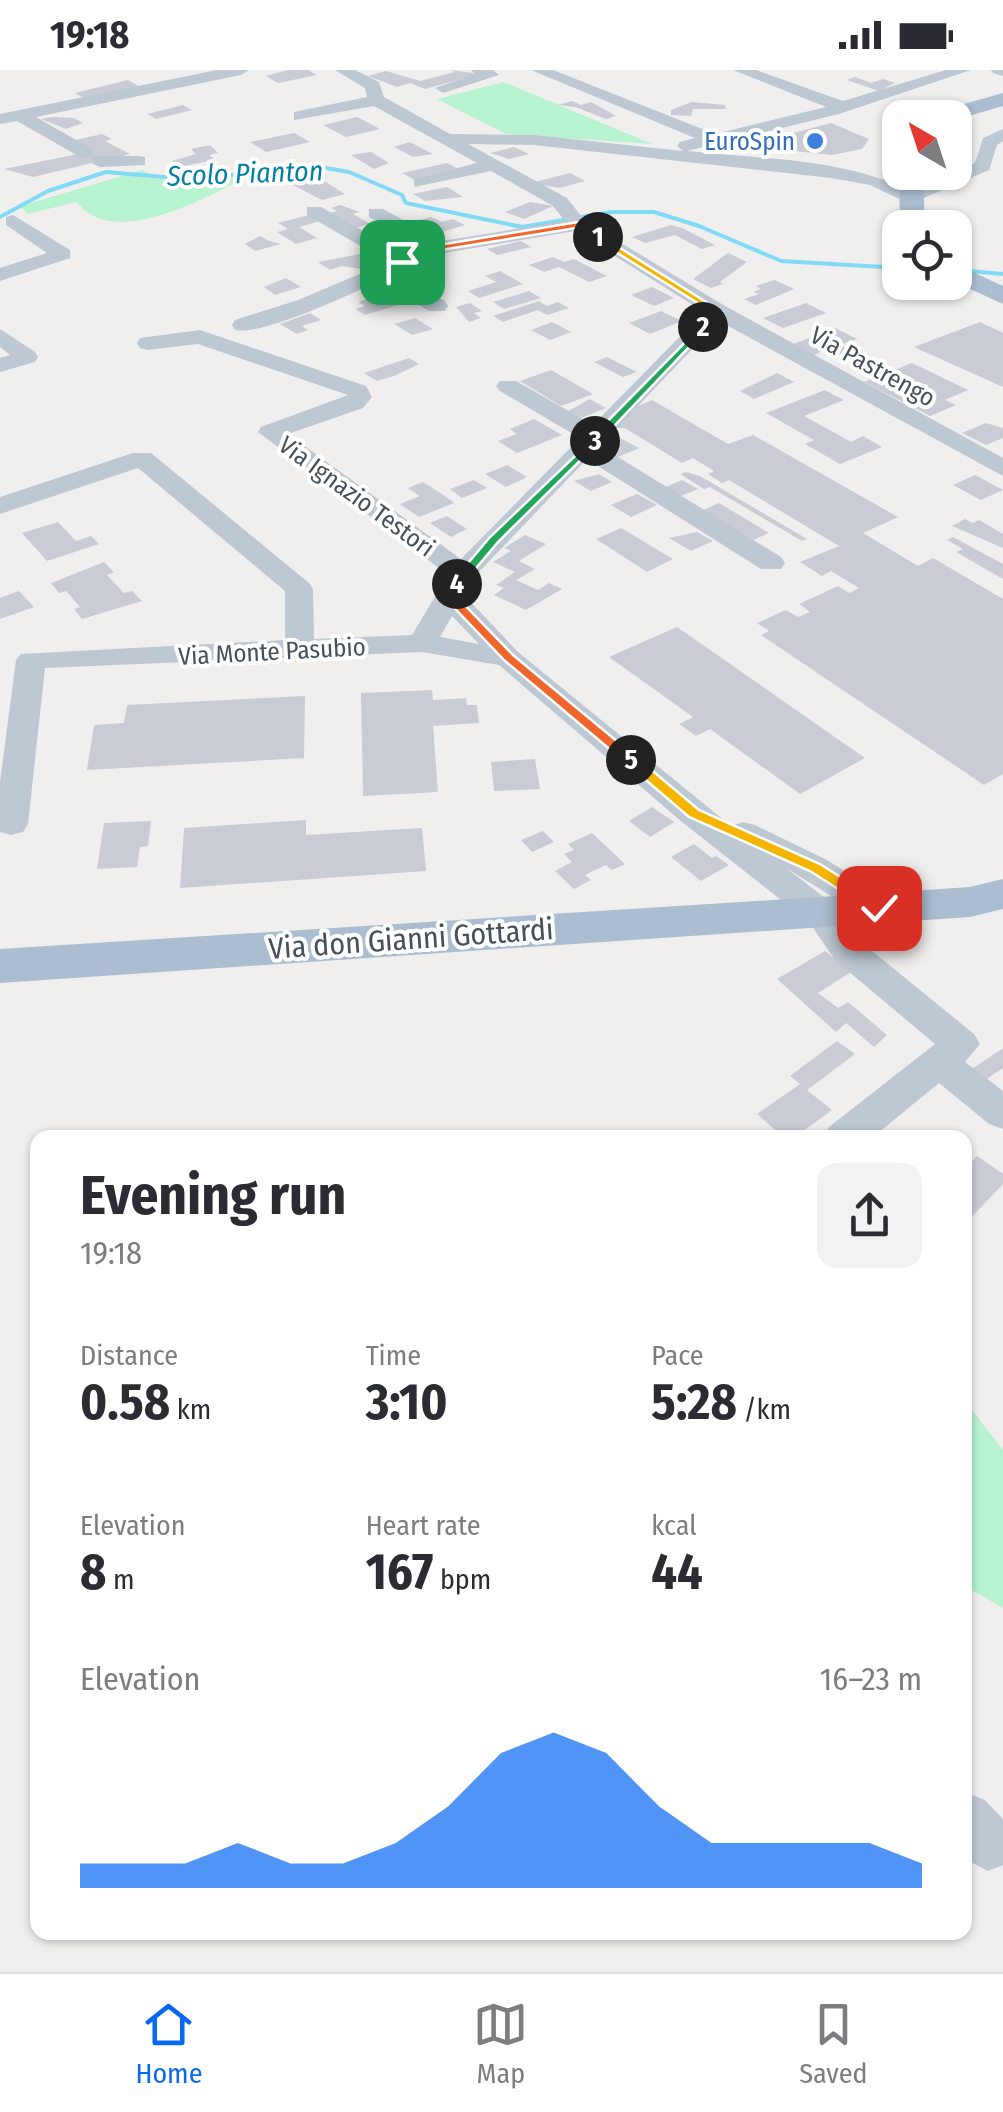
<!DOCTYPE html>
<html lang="en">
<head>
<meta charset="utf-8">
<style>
	:root { --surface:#fff; --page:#f2f2f3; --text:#2b2b33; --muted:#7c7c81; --line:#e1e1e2; --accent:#0769f2 }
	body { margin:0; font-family:"Fira Sans Condensed",sans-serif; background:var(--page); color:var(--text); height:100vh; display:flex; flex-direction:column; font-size:38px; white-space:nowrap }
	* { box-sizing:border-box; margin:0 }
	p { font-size:32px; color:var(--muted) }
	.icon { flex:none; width:55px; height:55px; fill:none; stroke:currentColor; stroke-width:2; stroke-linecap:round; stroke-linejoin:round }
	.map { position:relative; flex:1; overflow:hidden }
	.panel { position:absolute; left:30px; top:1060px; width:942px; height:810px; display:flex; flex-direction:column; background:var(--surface); border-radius:20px; box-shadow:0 2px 8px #0004 }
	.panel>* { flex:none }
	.needle { width:65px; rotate:321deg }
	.fabs { position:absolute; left:882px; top:30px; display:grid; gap:20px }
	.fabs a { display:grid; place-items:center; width:90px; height:90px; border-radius:20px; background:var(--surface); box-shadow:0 2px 8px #0004; font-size:50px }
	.pin { position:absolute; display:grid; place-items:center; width:85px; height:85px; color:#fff; margin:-42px; border-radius:20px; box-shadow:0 5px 15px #0006 }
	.km { position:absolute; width:50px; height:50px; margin:-25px; border-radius:50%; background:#222; color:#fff; font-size:28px; line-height:50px; text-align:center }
	.round { display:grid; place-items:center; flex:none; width:105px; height:105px; border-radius:20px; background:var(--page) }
	.headline { display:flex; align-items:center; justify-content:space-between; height:170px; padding:0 50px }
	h1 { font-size:55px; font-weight:700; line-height:75px }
	.metrics { display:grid; grid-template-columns:repeat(3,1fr); gap:15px; height:170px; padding:10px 50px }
	.metrics div { display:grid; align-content:center }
	.metrics b { font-size:50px; font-weight:700 }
	.metrics small { font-size:28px; font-weight:400 }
	.metrics p { font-size:28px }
	.chart { height:280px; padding:20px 50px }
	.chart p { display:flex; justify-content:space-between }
	.chart svg { width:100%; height:180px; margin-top:10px; fill:var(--accent); opacity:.7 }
	.status { display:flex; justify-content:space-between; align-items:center; height:70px; padding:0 50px; background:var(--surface); direction:ltr }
	.status svg { height:28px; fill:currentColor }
	.dock { display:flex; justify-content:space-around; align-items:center; height:140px; border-top:2px solid var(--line); background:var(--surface); font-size:28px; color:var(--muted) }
	.dock a { display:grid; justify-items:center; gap:5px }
	.dock .active { color:var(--accent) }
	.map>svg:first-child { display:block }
</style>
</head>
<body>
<div class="status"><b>19:18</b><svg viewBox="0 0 49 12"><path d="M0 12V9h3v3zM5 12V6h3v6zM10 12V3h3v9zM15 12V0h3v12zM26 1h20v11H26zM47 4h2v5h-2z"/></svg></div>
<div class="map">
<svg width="1003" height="1902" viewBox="0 0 1003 1902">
	<rect width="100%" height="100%" fill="#f1eeee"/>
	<g fill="#b7f3d0">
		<polygon points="504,12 652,74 506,64 437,29"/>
		<path d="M142,100L160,108L232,104L236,112C199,132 110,178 77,132L27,144L21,136Z"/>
		<polygon points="965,1331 1003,1380 1003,1538 965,1516"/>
	</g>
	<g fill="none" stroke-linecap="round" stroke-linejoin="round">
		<g stroke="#80daf5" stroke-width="4">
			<polyline points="0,147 48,121 106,102 188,109 320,97 349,102 402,125 406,133 522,157 612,142 654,142 699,156 781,191 900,198"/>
			<polyline points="969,201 1003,204"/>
		</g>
	</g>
	<g fill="#c9ccd4">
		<polygon points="288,0 308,0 317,5 278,13 266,6"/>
		<polygon points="451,0 480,4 425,19 410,13 397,17 368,6 386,1 420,11 455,2"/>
		<polygon points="855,7 871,13 883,9 895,13 879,21 847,10"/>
		<polygon points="128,10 140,17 85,29 75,23"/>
		<polygon points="572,31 581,35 591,32 616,46 606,49 575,37 558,35"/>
		<polygon points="692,32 725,35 726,39 693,39 691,46 671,45 671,40"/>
		<polygon points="183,35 192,40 156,49 147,44"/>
		<polygon points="51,47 74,48 83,53 66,59 41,49"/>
		<polygon points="357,47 380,59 346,67 323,55"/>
		<polygon points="831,53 869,69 862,79 832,85 756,77 756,73"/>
		<polygon points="294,63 310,72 266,82 250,72"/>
		<polygon points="102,64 112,69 105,71 130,84 33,107 4,99 93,81 75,70"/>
		<polygon points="410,72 433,84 413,87 394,77"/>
		<polygon points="210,75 218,83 209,85 215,90 179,97 172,91 196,84 191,79"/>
		<polygon points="514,77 529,84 509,89 490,83"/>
		<polygon points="371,82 389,93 374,99 351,85"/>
		<polygon points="447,93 460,100 416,111 402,103"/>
		<polygon points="570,103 585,111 560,118 531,113"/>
		<polygon points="300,106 324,111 345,124 322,130 283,110"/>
		<polygon points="447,117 463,127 425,131 413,124"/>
		<polygon points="530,132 553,136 524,149 505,142"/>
		<polygon points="340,135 360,142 353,144 370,154 355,158 330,143 337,141 331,138"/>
		<polygon points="309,145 320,151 299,157 317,168 296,174 277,162 288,159 278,153"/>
		<polygon points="431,147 442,152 453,149 465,155 433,165 421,159 427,157 416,151"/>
		<polygon points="671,155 682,158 715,175 702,179 675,165 645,173 632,167"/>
		<polygon points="260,166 269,171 281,174 255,181 245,174"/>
		<polygon points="521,171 531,177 497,185 487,179"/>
		<polygon points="365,183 378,192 361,199 342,196 330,200 318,192"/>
		<polygon points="728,183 747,192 720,212 723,214 711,218 693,209"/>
		<polygon points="553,187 564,192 574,189 607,206 589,212 559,197 544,202 529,195"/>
		<polygon points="500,201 523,214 479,228 468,221 496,212 485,206"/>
		<polygon points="286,208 301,217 275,225 264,217"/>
		<polygon points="775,210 794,219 756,235 744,229 759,224 753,222 761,219 756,216"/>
		<polygon points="652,217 674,228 654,236 631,225"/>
		<polygon points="529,221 541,228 504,239 493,232"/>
		<polygon points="385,224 401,234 365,245 355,239 365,236 358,232"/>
		<polygon points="539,231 547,236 558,232 569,238 547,245 538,240 503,252 493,246"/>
		<polygon points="470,233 482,241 474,243 481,248 469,252 456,237"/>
		<polygon points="806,233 826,243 783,258 763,248"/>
		<polygon points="661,241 682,251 650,264 629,253"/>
		<polygon points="310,243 321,250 302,256 308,260 297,264 280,254"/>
		<polygon points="415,248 433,259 412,265 394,254"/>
		<polygon points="552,252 571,262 550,270 531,260"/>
		<polygon points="980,252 1003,263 1003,317 914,277"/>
		<polygon points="835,258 857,269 840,275 851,280 838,285 827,279 814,285 793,274"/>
		<polygon points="607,287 637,302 623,307 594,292"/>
		<polygon points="409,288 419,294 394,306 377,311 364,303"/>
		<polygon points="912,293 968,320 945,330 956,335 930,346 864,312"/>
		<polygon points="551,300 593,324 561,336 520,311"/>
		<polygon points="777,303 794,312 754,329 740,321"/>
		<polygon points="825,320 844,330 804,346 851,372 863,366 882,377 840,394 805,374 814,370 766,343"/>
		<polygon points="590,329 606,338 576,350 565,343"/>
		<polygon points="652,330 728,374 753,365 898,447 863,463 918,496 933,488 1003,529 1003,704 984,715 761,565 769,561 757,553 786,540 798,547 810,542 799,534 838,516 849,523 859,518 831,501 822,506 800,492 839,476 729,410 722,413 708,404 714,401 693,388 682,393 625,358 615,358 636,337"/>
		<polygon points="534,349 562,365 517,383 498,371 517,364 510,359"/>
		<polygon points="986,353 1003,358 1003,368 986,375 962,363"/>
		<polygon points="622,369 639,378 616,388 598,378"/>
		<polygon points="507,395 527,407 506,417 485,404"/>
		<polygon points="686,402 700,406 807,469 802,471 710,417 704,419 680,404"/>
		<polygon points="599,404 612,412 591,421 574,411"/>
		<polygon points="975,405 1003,420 981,430 953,415"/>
		<polygon points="474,410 487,418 462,428 450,419"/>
		<polygon points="682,410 698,419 676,428 661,419"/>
		<polygon points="423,412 445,426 454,433 419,447 400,434 420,426 408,418"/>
		<polygon points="637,424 657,435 631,447 611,435"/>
		<polygon points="719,433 769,463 753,470 703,440"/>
		<polygon points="447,446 467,459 451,467 430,453"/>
		<polygon points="965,449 973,453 979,450 1003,464 1003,478 952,456"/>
		<polygon points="58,452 76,471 91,466 99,474 47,491 22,463"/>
		<polygon points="621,458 673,489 647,502 596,469"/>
		<polygon points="697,462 713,471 691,481 669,468"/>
		<polygon points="525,465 546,474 519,491 535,499 516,510 538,520 549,513 562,519 526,540 494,525 504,518 496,515 515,502 493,492 511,481 504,478"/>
		<polygon points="953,467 1003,494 1003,509 956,482 963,479 947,470"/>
		<polygon points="104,492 114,502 107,505 124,523 132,521 142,531 82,549 74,539 80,537 66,521 59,523 51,513"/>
		<polygon points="19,521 34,537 0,549 0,528"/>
		<polygon points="677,557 865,688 800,724 710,659 696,666 679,654 693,647 609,587"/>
		<polygon points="432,620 433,630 466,628 467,635 477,635 479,653 433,656 438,722 363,726 361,623"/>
		<polygon points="305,626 304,688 87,700 94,655 124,653 127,635"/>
		<polygon points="535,689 540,719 494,721 491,692"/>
		<polygon points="652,737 674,752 650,767 629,751"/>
		<polygon points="306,750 306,765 422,758 426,801 180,818 184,758"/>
		<polygon points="151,751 148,776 140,777 137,797 97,799 104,753"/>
		<polygon points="543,761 554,772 532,782 521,770"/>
		<polygon points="592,763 625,794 612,800 606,795 585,805 591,810 574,819 555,801 572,792 564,784 574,780 568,774"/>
		<polygon points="694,774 712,788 716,786 729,795 701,811 671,787"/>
		<polygon points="825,881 851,902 818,923 838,938 848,932 887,965 874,977 846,953 836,962 777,909"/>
		<polygon points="837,971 855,984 807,1020 832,1040 794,1068 784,1068 757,1044 800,1014 790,1006"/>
		<polygon points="1003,978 1003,998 982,1012 969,1001"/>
		<polygon points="977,1086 1003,1104 1003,1114 965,1154 965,1099"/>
	</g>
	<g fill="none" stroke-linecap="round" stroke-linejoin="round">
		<g fill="#bdc8d2" fill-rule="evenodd">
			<polygon points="217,0 249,0 241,5 36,47 92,79 93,86 139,86 145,87 145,95 100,97 93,94 92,87 80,87 17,51 0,54 0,44"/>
			<path d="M335,0H355L379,12L384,27L450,64L534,65L683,81L677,76L680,72L695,68L531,0H553L715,64L826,37L733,0H756L843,31L946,0H971L839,44L687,81C761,89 843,88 910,121L975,93L983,68L1003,59V71L997,75L989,100L910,134L870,115L831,108L534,75L468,74L567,128L585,151L725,236L1003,388V406L719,251L600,376L781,487L785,493L781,499H761L587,389L474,507L464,525L518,582L731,756L743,752L755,755L827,790L891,830L896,839L891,848L879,851L867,848L786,798L833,834L861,872L974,964L980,974L965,992L1003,1021V1059L989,1054L939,1013L872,1068H823L829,1057L935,974L835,890L809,852L682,752L499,595L422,582L45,598L28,754L23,762L11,765L0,762V712L16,590L21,584L285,570V521L138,398L0,444V427L133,383H151L309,513L313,519L314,569L412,565L448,505L258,362L261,357L348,325L198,274L148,280L140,278L137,273L140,268L200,260L366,316L372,327L363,338L288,364L461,489L580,368L500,321L496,316L500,311H516L593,355L704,242L575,161L444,183L396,204L445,231L448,236L445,241H429L379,211C351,224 262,266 235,260L232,255L235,250L298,230L388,192L307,145V137H321L405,185L423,177L369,147V139H383L442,171L565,151L553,136L491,101L414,117V109L477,93L374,36L294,50V42L367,27L365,18ZM452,546L479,574L440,567Z"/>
			<polygon points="471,0 493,0 499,5 443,23 435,18 475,4"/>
			<polygon points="991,0 1003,0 1003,6 993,3"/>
			<polygon points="13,145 70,180 70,188 0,211 0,198 47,183 6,155 6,147"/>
			<polygon points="0,259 35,282 38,287 35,292 0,302 0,288 10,285 0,277"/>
			<polygon points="965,1722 985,1730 1003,1749 1003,1795 988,1801 965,1789"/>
		</g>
		<g fill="#abbdd0" fill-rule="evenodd">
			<polygon points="1003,23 1003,36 955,50 929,48 932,43"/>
			<polygon points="899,102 923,102 925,158 900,158"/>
			<polygon points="955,194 1003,216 1003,234 955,212"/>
			<polygon points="1003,809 1003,839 970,847 0,913 0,879 821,827 970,817"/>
		</g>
	</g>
	<polygon fill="#f0652b" stroke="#fff" stroke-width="2.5" points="578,152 602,167 595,169 576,158 441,180 402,194 398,192 439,175"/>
	<polygon fill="#f5b400" stroke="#fff" stroke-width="2.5" points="595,166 601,166 722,242 706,259 699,259 712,242 595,169"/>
	<polygon fill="#22a559" stroke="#fff" stroke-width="2.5" points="703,254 706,259 598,373 591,373 591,368"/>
	<polygon fill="#22a559" stroke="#fff" stroke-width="2.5" points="595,367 598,373 498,472 461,516 453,516 453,511 490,467"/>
	<polygon fill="#f0652b" stroke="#fff" stroke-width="2.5" points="457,510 463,514 456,526 513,585 636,687 636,693 626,693 504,590 444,527"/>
	<polygon fill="#f5b400" stroke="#fff" stroke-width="2.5" points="626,687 636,687 699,740 820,794 884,835 884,842 874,842 810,801 689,747 626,693"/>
	<circle fill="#3f7fe0" stroke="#fff" stroke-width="4" cx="815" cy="71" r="10"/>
	<g text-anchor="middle" stroke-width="8" stroke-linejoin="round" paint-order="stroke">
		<g font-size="25" fill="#366cbe" stroke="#fff" text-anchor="end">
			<text x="795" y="80">EuroSpin</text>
		</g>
		<g font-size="25" fill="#44515d" stroke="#fff">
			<text transform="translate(873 296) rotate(29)" y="9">Via Pastrengo</text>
			<text transform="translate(357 426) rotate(36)" y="9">Via Ignazio Testori</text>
			<text transform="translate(272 581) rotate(-3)" y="9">Via Monte Pasubio</text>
		</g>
		<g font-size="28" font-style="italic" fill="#027fa4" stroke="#fff">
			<text transform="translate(245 103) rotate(-2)" y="10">Scolo Pianton</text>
		</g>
		<g font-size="30" fill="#44515d" stroke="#fff">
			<text transform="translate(411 869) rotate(-4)" y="10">Via don Gianni Gottardi</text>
		</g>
	</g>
</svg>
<div class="fabs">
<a><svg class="needle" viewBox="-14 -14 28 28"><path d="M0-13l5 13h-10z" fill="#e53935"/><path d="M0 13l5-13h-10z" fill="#7c7c81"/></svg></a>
<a><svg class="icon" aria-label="locate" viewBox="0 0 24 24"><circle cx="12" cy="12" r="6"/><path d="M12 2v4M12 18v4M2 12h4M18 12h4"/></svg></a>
</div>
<div class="pin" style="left:402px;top:192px;background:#1e9e55"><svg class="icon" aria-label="arrive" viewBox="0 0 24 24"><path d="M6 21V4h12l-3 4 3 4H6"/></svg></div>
<div class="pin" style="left:879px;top:838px;background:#d93025"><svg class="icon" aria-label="check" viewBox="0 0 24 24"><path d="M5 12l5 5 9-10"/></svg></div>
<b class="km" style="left:598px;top:167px">1</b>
<b class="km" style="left:703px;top:257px">2</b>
<b class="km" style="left:595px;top:371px">3</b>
<b class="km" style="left:457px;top:514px">4</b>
<b class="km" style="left:631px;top:690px">5</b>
<section class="panel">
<div class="headline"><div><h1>Evening run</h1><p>19:18</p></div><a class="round"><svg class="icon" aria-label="share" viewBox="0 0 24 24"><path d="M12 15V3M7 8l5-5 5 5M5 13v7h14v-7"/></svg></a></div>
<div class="metrics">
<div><p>Distance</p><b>0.58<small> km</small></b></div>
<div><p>Time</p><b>3:10</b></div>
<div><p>Pace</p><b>5:28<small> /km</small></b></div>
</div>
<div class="metrics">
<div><p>Elevation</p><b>8<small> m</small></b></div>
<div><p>Heart rate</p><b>167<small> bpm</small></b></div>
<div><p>kcal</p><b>44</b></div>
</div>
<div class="chart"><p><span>Elevation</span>16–23 m</p>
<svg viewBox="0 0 160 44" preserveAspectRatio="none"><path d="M0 44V38L10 38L20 38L30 33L40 38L50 38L60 33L70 24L80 11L90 6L100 11L110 24L120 33L130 33L140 33L150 33L160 38V44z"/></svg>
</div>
</section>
</div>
<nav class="dock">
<a class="active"><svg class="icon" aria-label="home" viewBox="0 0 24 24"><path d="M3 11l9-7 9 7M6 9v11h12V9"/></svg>Home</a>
<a><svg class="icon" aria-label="map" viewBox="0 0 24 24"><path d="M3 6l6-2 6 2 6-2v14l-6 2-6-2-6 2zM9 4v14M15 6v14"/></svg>Map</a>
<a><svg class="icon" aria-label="saved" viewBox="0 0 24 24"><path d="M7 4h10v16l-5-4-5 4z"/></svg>Saved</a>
</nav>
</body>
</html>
